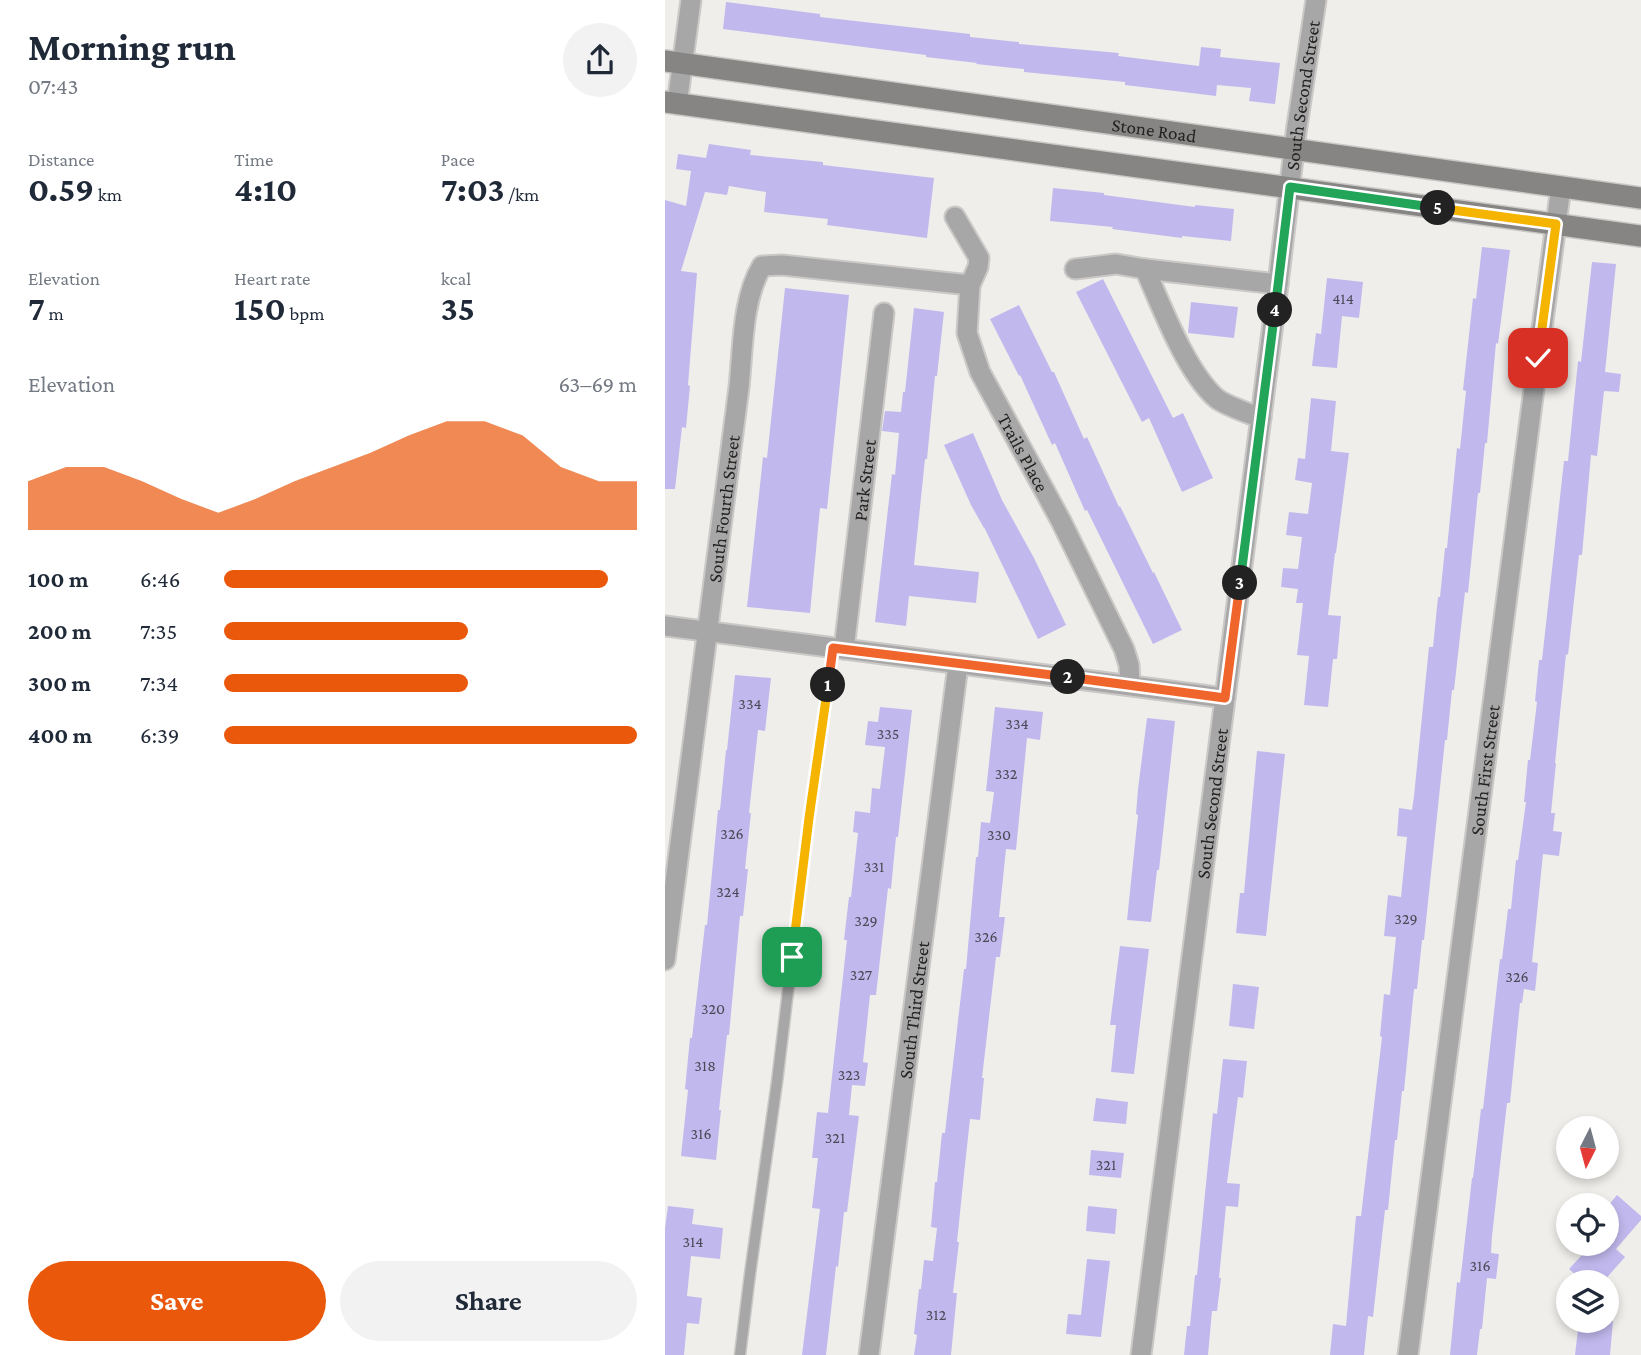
<!DOCTYPE html>
<html lang="en">
<head>
<meta charset="utf-8">
<style>
	:root { --surface:#fff; --page:#f2f2f3; --text:#1f2937; --muted:#747a83; --accent:#ea580c }
	body { margin:0; font-family:"Crimson Pro",serif; background:var(--page); color:var(--text); height:100vh; display:flex; flex-direction:column; font-size:26px; white-space:nowrap }
	* { box-sizing:border-box; margin:0 }
	p { font-size:23px; color:var(--muted) }
	.icon { flex:none; width:38px; height:38px; fill:none; stroke:currentColor; stroke-width:2; stroke-linecap:round; stroke-linejoin:round }
	.map { position:relative; flex:1; overflow:hidden }
	.side { display:flex; flex-direction:column; background:var(--surface); width:665px }
	.side>* { flex:none }
	.needle { width:46px; rotate:186deg }
	.fabs { position:absolute; left:891px; top:1116px; display:grid; gap:14px }
	.fabs a { display:grid; place-items:center; width:63px; height:63px; border-radius:50%; background:var(--surface); box-shadow:0 4px 10px #0003; font-size:35px }
	.pin { position:absolute; display:grid; place-items:center; width:60px; height:60px; color:#fff; margin:-30px; border-radius:14px; box-shadow:0 4px 10px #0006 }
	.km { position:absolute; width:35px; height:35px; margin:-18px; border-radius:50%; background:#222; color:#fff; font-size:19px; line-height:35px; text-align:center }
	.round { display:grid; place-items:center; flex:none; width:74px; height:74px; border-radius:37px; background:var(--page) }
	.head { display:flex; align-items:center; justify-content:space-between; height:119px; padding:0 28px }
	h1 { font-size:38px; font-weight:700; line-height:52px }
	.metrics { display:grid; grid-template-columns:repeat(3,1fr); gap:10px; height:119px; padding:7px 28px }
	.metrics div { display:grid; align-content:center }
	.metrics b { font-size:35px; font-weight:700 }
	.metrics small { font-size:19px; font-weight:400 }
	.metrics p { font-size:19px }
	.chart { height:196px; padding:14px 28px }
	.chart p { display:flex; justify-content:space-between }
	.chart svg { width:100%; height:126px; margin-top:7px; fill:var(--accent); opacity:.7 }
	.button { display:flex; gap:14px; margin-top:auto; padding:14px 28px }
	.button a { flex:1; height:80px; border-radius:42px; background:var(--accent); color:#fff; font-size:28px; font-weight:700; line-height:80px; text-align:center }
	.button a+a { background:var(--page); color:var(--text) }
	ul { padding:0 28px; list-style:none; font-size:23px }
	li { display:grid; grid-template-columns:112px 84px 1fr; align-items:center; height:52px }
	li i { height:18px; border-radius:9px; background:var(--accent) }
	main { display:flex; flex:1; min-height:0 }
	.map>svg:first-child { display:block }
</style>
</head>
<body>
<main>
<section class="side">
<div class="head"><div><h1>Morning run</h1><p>07:43</p></div><a class="round"><svg class="icon" aria-label="share" viewBox="0 0 24 24"><path d="M12 15V3M7 8l5-5 5 5M5 13v7h14v-7"/></svg></a></div>
<div class="metrics">
<div><p>Distance</p><b>0.59<small> km</small></b></div>
<div><p>Time</p><b>4:10</b></div>
<div><p>Pace</p><b>7:03<small> /km</small></b></div>
</div>
<div class="metrics">
<div><p>Elevation</p><b>7<small> m</small></b></div>
<div><p>Heart rate</p><b>150<small> bpm</small></b></div>
<div><p>kcal</p><b>35</b></div>
</div>
<div class="chart"><p><span>Elevation</span>63–69 m</p>
<svg viewBox="0 0 160 44" preserveAspectRatio="none"><path d="M0 44V27L10 22L20 22L30 27L40 33L50 38L60 33L70 27L80 22L90 17L100 11L110 6L120 6L130 11L140 22L150 27L160 27V44z"/></svg>
</div>
<ul>
<li><b>100 m</b>6:46<i style="width:93%"></i></li>
<li><b>200 m</b>7:35<i style="width:59%"></i></li>
<li><b>300 m</b>7:34<i style="width:59%"></i></li>
<li><b>400 m</b>6:39<i style="width:100%"></i></li>
</ul>
<div class="button"><a>Save</a><a>Share</a></div>
</section>
<div class="map">
<svg width="976" height="1355" viewBox="0 0 976 1355">
	<rect width="100%" height="100%" fill="#f0eeeb"/>
	<g fill="#c1b9ed">
		<polygon points="61,2 155,14 155,17 305,34 305,37 354,42 354,44 454,53 453,56 534,66 536,47 556,49 555,57 615,63 610,104 584,101 586,88 552,85 551,96 510,91 460,85 460,82 359,72 359,69 311,64 312,63 261,57 261,55 58,29"/>
		<polygon points="44,144 86,150 85,155 158,162 158,165 269,178 262,238 162,225 163,219 99,212 101,192 64,186 62,195 40,192 16,271 32,273 23,385 25,386 21,428 17,427 10,489 0,489 0,200 21,206 26,171 11,169 13,154 41,158"/>
		<polygon points="388,188 439,193 439,195 530,207 530,205 569,209 566,241 517,236 517,238 447,229 448,227 385,221"/>
		<polygon points="817,247 845,250 833,344 831,343 822,443 820,443 815,493 813,493 803,593 800,592 789,690 787,690 782,740 780,740 759,940 757,940 752,989 749,989 739,1091 737,1091 732,1140 730,1140 723,1210 720,1210 708,1317 703,1316 699,1355 665,1355 668,1324 681,1326 691,1216 696,1216 717,1037 715,1036 719,994 725,995 731,937 719,936 723,895 736,897 742,837 732,836 734,808 747,810 749,796 764,647 768,647 773,597 775,597 780,548 782,548 792,448 795,449 801,391 798,390 808,298 811,299"/>
		<polygon points="927,262 951,264 940,372 956,374 954,392 939,391 932,456 926,455 917,555 914,555 903,655 901,654 890,763 891,763 886,813 890,813 888,831 897,832 894,856 878,854 867,962 873,963 870,991 859,989 857,1003 855,1003 845,1103 842,1103 827,1236 826,1253 834,1254 831,1279 822,1278 817,1329 815,1329 812,1355 785,1355 792,1282 795,1283 807,1178 808,1178 816,1109 818,1109 835,959 837,959 843,909 846,909 851,860 853,860 861,802 859,802 863,760 865,760 872,702 870,701 874,660 877,660 899,461 903,461 913,361 916,362"/>
		<polygon points="662,278 698,282 694,318 677,316 672,368 647,366 651,333 656,334"/>
		<polygon points="438,279 508,418 518,413 548,478 517,492 484,418 477,422 411,292"/>
		<polygon points="120,288 184,295 162,509 155,508 145,613 82,607 98,457 102,458"/>
		<polygon points="526,302 573,307 569,338 523,333"/>
		<polygon points="354,305 387,372 389,372 419,439 422,437 454,507 455,506 488,573 489,572 517,630 488,644 422,510 420,511 390,443 387,445 355,375 354,376 325,319"/>
		<polygon points="249,308 279,312 272,376 270,376 262,459 260,459 249,565 314,572 311,603 244,596 241,626 210,622 227,474 230,475 234,433 217,431 220,411 236,412 238,392 240,392"/>
		<polygon points="646,398 671,401 666,451 684,453 671,553 670,553 663,615 676,616 672,659 668,659 663,707 639,705 644,656 632,655 638,603 631,603 633,589 616,587 618,568 633,569 637,537 621,535 624,512 643,514 647,483 630,480 633,458 640,459"/>
		<polygon points="308,433 337,500 369,558 401,625 373,639 319,527 319,528 306,505 279,445"/>
		<polygon points="70,675 106,678 100,731 93,730 84,813 86,813 80,869 83,869 78,916 75,916 64,1035 62,1035 54,1110 56,1110 51,1160 16,1156 23,1090 20,1089 25,1038 27,1038 40,925 42,925 53,810 55,810 61,750 62,750"/>
		<polygon points="215,707 247,710 233,837 231,837 226,889 223,888 211,995 205,995 198,1062 203,1063 200,1086 187,1085 184,1115 194,1116 182,1212 179,1212 173,1267 171,1266 161,1355 137,1355 155,1209 147,1208 153,1158 147,1158 152,1112 163,1113 182,940 179,940 184,897 186,897 193,833 188,832 190,811 205,813 207,788 215,789 220,747 200,745 203,721 213,722"/>
		<polygon points="330,707 378,712 375,740 362,738 351,850 341,849 334,917 340,917 335,957 331,957 317,1078 319,1078 315,1120 305,1119 299,1174 292,1242 294,1242 288,1293 292,1293 286,1355 249,1355 252,1335 249,1334 254,1289 256,1289 259,1260 268,1261 272,1228 266,1227 270,1182 272,1182 277,1133 280,1133 299,969 301,969 311,857 313,857 316,822 325,823 329,792 321,791"/>
		<polygon points="482,718 510,721 494,870 492,870 486,922 462,920 473,815 471,814 473,789"/>
		<polygon points="592,751 620,754 601,936 571,933 575,893 579,893"/>
		<polygon points="455,946 484,949 469,1074 446,1072 451,1025 445,1025"/>
		<polygon points="568,984 594,987 589,1029 564,1026"/>
		<polygon points="558,1059 582,1061 578,1098 573,1097 562,1183 575,1184 573,1207 561,1206 554,1278 556,1278 552,1311 547,1311 543,1355 519,1355 522,1326 525,1326 530,1275 532,1275 548,1113 552,1114"/>
		<polygon points="431,1098 463,1102 461,1124 428,1121"/>
		<polygon points="426,1150 459,1153 456,1178 424,1175"/>
		<polygon points="952,1195 976,1216 976,1220 951,1249 960,1257 937,1283 920,1283 904,1269 917,1255 905,1244 942,1244 942,1207"/>
		<polygon points="3,1206 29,1209 27,1224 58,1228 55,1259 26,1256 22,1296 37,1298 34,1324 22,1323 19,1355 0,1355 0,1228"/>
		<polygon points="423,1206 452,1209 450,1234 421,1231"/>
		<polygon points="422,1259 445,1261 436,1337 401,1334 403,1314 416,1315"/>
		<polygon points="914,1321 948,1321 945,1355 910,1355"/>
	</g>
	<g fill="none" stroke-linecap="round" stroke-linejoin="round">
		<defs>
			<polyline id="service" points="75,1355 85,1274 112,1082 144,818 168,648"/>
			<g id="minor">
				<polyline points="12,104 26,0"/>
				<path id="s1" d="M290,217L314,258L313,267L305,285L302,333L315,372L396,521L459,649L464,665L465,685"/>
				<polyline points="410,269 451,264 480,269 613,284"/>
				<path d="M480,269C497,307 520,370 551,398C561,406 583,413 596,418"/>
				<polyline points="0,626 560,698"/>
				<path id="s2" d="M179,649L219,313"/>
				<path id="s3" d="M0,960L74,387C78,349 77,299 97,266L117,265L305,285"/>
				<path id="s4" d="M204,1355L293,665"/>
				<path id="s5" d="M476,1355L613,284L631,133L651,0"/>
				<path id="s6" d="M743,1355L873,358L896,187"/>
			</g>
			<g id="secondary">
				<path id="s7" d="M0,61L976,198"/>
				<polyline points="0,102 976,236"/>
			</g>
		</defs>
		<use href="#service" stroke="#cbc9c7" stroke-width="13"/>
		<use href="#minor" stroke="#cbc9c7" stroke-width="23"/>
		<use href="#secondary" stroke="#cbc9c7" stroke-width="24"/>
		<use href="#service" stroke="#a8a7a7" stroke-width="10"/>
		<use href="#minor" stroke="#a8a7a7" stroke-width="19"/>
		<use href="#secondary" stroke="#878484" stroke-width="21"/>
	</g>
	<g fill="none" stroke-linecap="round" stroke-linejoin="round">
		<defs>
			<polyline id="split-1" points="127,957 144,818 163,685"/>
			<polyline id="split-2" points="163,685 168,648 403,677"/>
			<polyline id="split-3" points="403,677 560,698 575,583"/>
			<polyline id="split-4" points="575,583 610,310"/>
			<polyline id="split-5" points="610,310 625,187 773,208"/>
			<polyline id="split-6" points="773,208 891,224 873,358"/>
		</defs>
		<use href="#split-1" stroke="#fff" stroke-width="14"/>
		<use href="#split-2" stroke="#fff" stroke-width="14"/>
		<use href="#split-3" stroke="#fff" stroke-width="14"/>
		<use href="#split-4" stroke="#fff" stroke-width="14"/>
		<use href="#split-5" stroke="#fff" stroke-width="14"/>
		<use href="#split-6" stroke="#fff" stroke-width="14"/>
		<use href="#split-1" stroke="#f5b400" stroke-width="9"/>
		<use href="#split-2" stroke="#f0652b" stroke-width="9"/>
		<use href="#split-3" stroke="#f0652b" stroke-width="9"/>
		<use href="#split-4" stroke="#22a559" stroke-width="9"/>
		<use href="#split-5" stroke="#22a559" stroke-width="9"/>
		<use href="#split-6" stroke="#f5b400" stroke-width="9"/>
	</g>
	<g text-anchor="middle" stroke-width="5" stroke-linejoin="round" paint-order="stroke">
		<g font-size="16" fill="#4b4855">
			<text x="678" y="304">414</text>
			<text x="85" y="709">334</text>
			<text x="352" y="729">334</text>
			<text x="223" y="739">335</text>
			<text x="341" y="779">332</text>
			<text x="67" y="839">326</text>
			<text x="334" y="840">330</text>
			<text x="209" y="872">331</text>
			<text x="63" y="897">324</text>
			<text x="741" y="924">329</text>
			<text x="201" y="926">329</text>
			<text x="321" y="942">326</text>
			<text x="196" y="980">327</text>
			<text x="852" y="982">326</text>
			<text x="48" y="1014">320</text>
			<text x="40" y="1071">318</text>
			<text x="184" y="1080">323</text>
			<text x="36" y="1139">316</text>
			<text x="170" y="1143">321</text>
			<text x="441" y="1170">321</text>
			<text x="28" y="1247">314</text>
			<text x="815" y="1271">316</text>
			<text x="271" y="1320">312</text>
		</g>
		<g font-size="19" fill="#242322" stroke="#fdfbf8">
			<text dy="7" stroke="none"><textPath href="#s5" startOffset="1270">South Second Street</textPath></text>
			<text dy="7" stroke="none"><textPath href="#s7" startOffset="494">Stone Road</textPath></text>
			<text dy="7" stroke="none"><textPath href="#s1" startOffset="257">Trails Place</textPath></text>
			<text dy="7" stroke="none"><textPath href="#s2" startOffset="170">Park Street</textPath></text>
			<text dy="7" stroke="none"><textPath href="#s3" startOffset="455">South Fourth Street</textPath></text>
			<text dy="7" stroke="none"><textPath href="#s6" startOffset="590">South First Street</textPath></text>
			<text dy="7" stroke="none"><textPath href="#s5" startOffset="556">South Second Street</textPath></text>
			<text dy="7" stroke="none"><textPath href="#s4" startOffset="348">South Third Street</textPath></text>
		</g>
	</g>
</svg>
<div class="fabs">
<a><svg class="needle" viewBox="-14 -14 28 28"><path d="M0-13l5 13h-10z" fill="#e53935"/><path d="M0 13l5-13h-10z" fill="#747a83"/></svg></a>
<a><svg class="icon" aria-label="locate" viewBox="0 0 24 24"><circle cx="12" cy="12" r="6"/><path d="M12 2v4M12 18v4M2 12h4M18 12h4"/></svg></a>
<a><svg class="icon" aria-label="layers" viewBox="0 0 24 24"><path d="M12 4l9 5-9 5-9-5zM3 14l9 5 9-5"/></svg></a>
</div>
<div class="pin" style="left:127px;top:957px;background:#1e9e55"><svg class="icon" aria-label="arrive" viewBox="0 0 24 24"><path d="M6 21V4h12l-3 4 3 4H6"/></svg></div>
<div class="pin" style="left:873px;top:358px;background:#d93025"><svg class="icon" aria-label="check" viewBox="0 0 24 24"><path d="M5 12l5 5 9-10"/></svg></div>
<b class="km" style="left:163px;top:685px">1</b>
<b class="km" style="left:403px;top:677px">2</b>
<b class="km" style="left:575px;top:583px">3</b>
<b class="km" style="left:610px;top:310px">4</b>
<b class="km" style="left:773px;top:208px">5</b>
</div>
</main>
</body>
</html>
